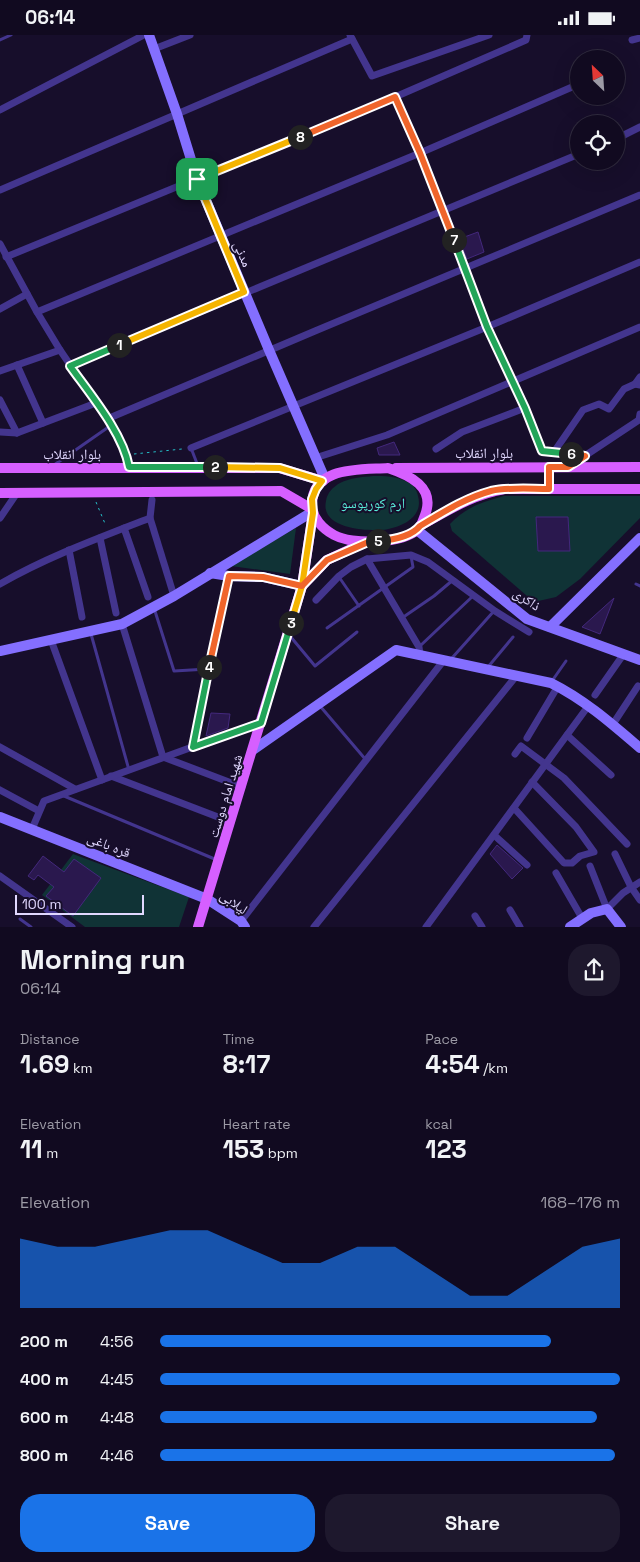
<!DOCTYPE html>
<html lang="en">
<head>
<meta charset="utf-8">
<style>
	:root { --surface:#110a20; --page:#1e182d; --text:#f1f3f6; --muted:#9c9aa5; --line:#302b3e; --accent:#1a73e8 }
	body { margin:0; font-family:"Space Grotesk","Noto Naskh Arabic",sans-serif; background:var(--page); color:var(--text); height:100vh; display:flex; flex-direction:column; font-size:19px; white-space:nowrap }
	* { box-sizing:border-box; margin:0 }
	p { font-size:16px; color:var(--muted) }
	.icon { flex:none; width:28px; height:28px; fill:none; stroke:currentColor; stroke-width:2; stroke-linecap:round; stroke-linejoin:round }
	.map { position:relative; height:892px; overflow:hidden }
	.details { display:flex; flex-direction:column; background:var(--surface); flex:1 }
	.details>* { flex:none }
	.needle { width:32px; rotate:335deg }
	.tools { position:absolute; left:570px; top:15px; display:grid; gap:10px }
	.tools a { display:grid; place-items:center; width:55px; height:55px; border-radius:50%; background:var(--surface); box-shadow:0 5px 20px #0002,0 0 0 1px var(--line); font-size:25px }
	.scale { position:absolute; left:15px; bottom:12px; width:129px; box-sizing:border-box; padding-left:5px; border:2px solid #e1d8ff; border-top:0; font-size:14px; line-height:18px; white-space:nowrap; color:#e1d8ff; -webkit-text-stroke:4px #170e2b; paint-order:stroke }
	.pin { position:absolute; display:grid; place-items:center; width:42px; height:42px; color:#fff; margin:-21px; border-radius:10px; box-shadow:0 2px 8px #0006 }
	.km { position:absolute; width:25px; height:25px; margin:-12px; border-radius:50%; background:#222; color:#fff; font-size:14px; line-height:25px; text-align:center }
	.round { display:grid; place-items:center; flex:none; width:52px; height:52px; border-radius:20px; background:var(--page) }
	.summary { display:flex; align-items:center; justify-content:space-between; height:85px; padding:0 20px }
	h1 { font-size:28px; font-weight:700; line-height:38px }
	.figures { display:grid; grid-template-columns:repeat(3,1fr); gap:8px; height:85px; padding:5px 20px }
	.figures div { display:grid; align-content:center }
	.figures b { font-size:25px; font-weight:700 }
	.figures small { font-size:14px; font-weight:400 }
	.figures p { font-size:14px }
	.chart { height:140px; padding:10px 20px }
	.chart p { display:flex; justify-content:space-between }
	.chart svg { width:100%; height:90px; margin-top:5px; fill:var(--accent); opacity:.7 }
	.cta { display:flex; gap:10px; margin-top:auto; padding:10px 20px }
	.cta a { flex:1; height:58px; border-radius:20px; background:var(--accent); color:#fff; font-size:20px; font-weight:700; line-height:58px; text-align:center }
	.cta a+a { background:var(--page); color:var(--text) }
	ul { padding:0 20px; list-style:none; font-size:16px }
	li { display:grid; grid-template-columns:80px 60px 1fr; align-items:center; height:38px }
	li i { height:12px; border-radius:6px; background:var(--accent) }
	.status { display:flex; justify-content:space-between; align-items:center; height:35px; padding:0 25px; background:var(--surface); direction:ltr }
	.status svg { height:14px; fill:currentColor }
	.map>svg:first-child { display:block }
</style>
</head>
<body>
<div class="status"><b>06:14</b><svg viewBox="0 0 49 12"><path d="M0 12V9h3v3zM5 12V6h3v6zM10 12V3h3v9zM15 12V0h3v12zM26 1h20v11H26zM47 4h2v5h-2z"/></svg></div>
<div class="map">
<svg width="640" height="892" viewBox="0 0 640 892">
	<rect width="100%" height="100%" fill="#170e2b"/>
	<g fill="#103336">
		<path d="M373,441C384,441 397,441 407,447C413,449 417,455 418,461C424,483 400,493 382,495C364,496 320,493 326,466C327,458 333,452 340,448C350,443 362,442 373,441Z"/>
		<path d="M504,461H640V483L580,544L556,562L534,567L452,496L450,489C466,472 482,467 504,461Z"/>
		<polygon points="296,493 290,539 231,531"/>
		<polygon points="73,819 189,862 179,892 85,892 42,860"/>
	</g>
	<g fill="#2a184e" stroke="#43287c">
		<polygon points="478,197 484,217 467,224 459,204"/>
		<polygon points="394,407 400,420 379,420 377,413"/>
		<polygon points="536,482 568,482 570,516 538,516"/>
		<polygon points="614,563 600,599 582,592"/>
		<polygon points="211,678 230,679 228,693 206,701"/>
		<polygon points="497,810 523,833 512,844 490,819"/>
		<polygon points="43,821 64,837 74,824 101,843 73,881 46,861 54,852 38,840 34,845 28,841"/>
	</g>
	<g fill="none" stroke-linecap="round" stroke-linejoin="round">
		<g stroke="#24bec7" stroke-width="1" stroke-dasharray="2.5 4" stroke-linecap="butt">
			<polyline points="134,419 182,414"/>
			<polyline points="96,467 106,491"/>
		</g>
		<g stroke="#43358e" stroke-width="3">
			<polyline points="0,5 11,0"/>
			<polyline points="191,413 198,431"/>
			<polyline points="54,430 110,391"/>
			<polyline points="339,542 359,571"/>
			<polyline points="636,549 640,551"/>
			<polyline points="154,573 174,636 208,634"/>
			<polyline points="402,583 434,561 453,545"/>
			<polyline points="327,593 413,532 411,521"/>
			<polyline points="91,599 129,735"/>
			<polyline points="290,601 315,631 357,597"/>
			<polyline points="420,611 473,561"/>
			<polyline points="452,623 494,576"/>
			<polyline points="488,632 513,602"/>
			<polyline points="552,646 566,626"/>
			<polyline points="320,671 366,725"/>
			<polyline points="64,761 217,825"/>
			<polyline points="20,884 31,892"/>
		</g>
		<g stroke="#43358e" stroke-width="7">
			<polyline points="350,0 372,41 489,0"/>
			<polyline points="632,5 640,3"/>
			<polyline points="154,14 190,0"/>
			<polyline points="616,31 618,30"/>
			<polyline points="395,62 420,118 487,292 525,373 542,416 585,421"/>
			<polyline points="0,75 144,0"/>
			<polyline points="616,104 640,92"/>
			<polyline points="0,155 352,4"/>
			<polyline points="0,209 37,277 60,315 107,384 127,420 129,432"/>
			<polyline points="6,222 395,62 526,5 527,0"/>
			<polyline points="0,274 27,259"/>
			<polyline points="37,277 420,118 579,49"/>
			<polyline points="17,330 43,388"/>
			<polyline points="70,331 579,119"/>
			<polyline points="0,336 60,315"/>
			<polyline points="640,342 635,349 640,350"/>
			<polyline points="0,365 17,398"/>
			<path d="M107,384C284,308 463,235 640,160"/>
			<polyline points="0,397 17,398 96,368"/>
			<polyline points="191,413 487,292 640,227"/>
			<polyline points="436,414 462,397 525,373"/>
			<polyline points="554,417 583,375 599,369 609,374 624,354 635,349"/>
			<polyline points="315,423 387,400 640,292"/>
			<polyline points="568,432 639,385 640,379"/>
			<polyline points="0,483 17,458"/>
			<polyline points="150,483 174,561"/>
			<polyline points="124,493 148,562"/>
			<polyline points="100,503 116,578"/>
			<polyline points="69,515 82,582"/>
			<polyline points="367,524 419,612 420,620"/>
			<path d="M0,549C47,522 99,503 150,483L152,465"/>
			<polyline points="316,565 339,541 351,532 367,524 411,520 428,527 495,576 529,597"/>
			<polyline points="122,589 163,722 242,752"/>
			<polyline points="51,605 102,745"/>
			<polyline points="595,660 623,620"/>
			<polyline points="613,689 638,651"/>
			<polyline points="567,700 611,740"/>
			<polyline points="527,703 558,651"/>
			<polyline points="0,712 75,754"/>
			<polyline points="193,712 229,541"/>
			<polyline points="515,719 521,711 564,743 627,809"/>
			<polyline points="111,741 231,787"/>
			<polyline points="0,755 39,776"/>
			<polyline points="514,773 564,828 572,828 580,821 594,817 576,792 532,747"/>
			<polyline points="32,794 44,766 261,687"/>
			<polyline points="494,800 527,830"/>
			<polyline points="615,819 631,852 640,865"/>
			<polyline points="590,831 607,874 623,858 640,847"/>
			<polyline points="556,838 582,883"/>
			<polyline points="0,841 72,892"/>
			<polyline points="510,875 520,892"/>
			<polyline points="475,881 482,892"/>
			<polyline points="241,886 444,625"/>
			<polyline points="314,892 517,640"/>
			<polyline points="426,892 589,670"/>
		</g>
		<g stroke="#846fff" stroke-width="10">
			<polyline points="149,0 177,79 197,144 269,315 325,444"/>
			<polyline points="417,495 527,584 640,625"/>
			<polyline points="210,538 229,541 263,542 302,551"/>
			<polyline points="550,592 640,503"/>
			<polyline points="0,616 122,589 174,561 312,477"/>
			<path d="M253,715L396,615L551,648C585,665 612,689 640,713"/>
			<polyline points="0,782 207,864 241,886 245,892"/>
			<polyline points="570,892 591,878 607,874 621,892"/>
		</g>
		<g stroke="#d65fff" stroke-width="10">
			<polyline points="0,433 279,433 323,446"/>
			<path d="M388,433C409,440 436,452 425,480C423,485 422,490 418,494C402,509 352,510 334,500C323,494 312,483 312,470C312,431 360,435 388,433Z"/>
			<polyline points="396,433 640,432"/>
			<polyline points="0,458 281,456 312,474"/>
			<path d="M420,491C447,476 473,459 505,454H640"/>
			<polyline points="302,551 327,525 366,507"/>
			<polyline points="198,892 302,551 313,478"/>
		</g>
	</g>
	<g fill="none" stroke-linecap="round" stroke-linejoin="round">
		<defs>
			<polyline id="split-1" points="119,310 244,257 197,144"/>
			<path id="split-2" d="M119,310L70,331C90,359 123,398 129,432H215"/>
			<polyline id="split-3" points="215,432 280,433 322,446 316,454 312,464 313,478 302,551 291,588"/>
			<polyline id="split-4" points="209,632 193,712 261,688 291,588"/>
			<polyline id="split-5" points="209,632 229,541 263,542 302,551 327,525 366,508 378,506"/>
			<path id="split-6" d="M378,506C392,505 411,502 420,491C442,478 465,463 491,456C509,452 530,454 549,454V432H568L585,421L571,419"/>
			<polyline id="split-7" points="454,205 487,292 525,373 542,416 571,419"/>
			<polyline id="split-8" points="300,102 395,62 420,118 454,205"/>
			<polyline id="split-9" points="197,144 300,102"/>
		</defs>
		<use href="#split-1" stroke="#fff" stroke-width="10"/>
		<use href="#split-2" stroke="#fff" stroke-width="10"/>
		<use href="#split-3" stroke="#fff" stroke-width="10"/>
		<use href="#split-4" stroke="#fff" stroke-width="10"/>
		<use href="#split-5" stroke="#fff" stroke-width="10"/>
		<use href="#split-6" stroke="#fff" stroke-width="10"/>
		<use href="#split-7" stroke="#fff" stroke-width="10"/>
		<use href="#split-8" stroke="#fff" stroke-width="10"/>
		<use href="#split-9" stroke="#fff" stroke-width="10"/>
		<use href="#split-1" stroke="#f5b400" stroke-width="6"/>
		<use href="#split-2" stroke="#22a559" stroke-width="6"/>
		<use href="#split-3" stroke="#f5b400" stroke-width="6"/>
		<use href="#split-4" stroke="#22a559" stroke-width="6"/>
		<use href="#split-5" stroke="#f0652b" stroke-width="6"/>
		<use href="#split-6" stroke="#f0652b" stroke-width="6"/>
		<use href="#split-7" stroke="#22a559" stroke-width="6"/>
		<use href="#split-8" stroke="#f0652b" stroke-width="6"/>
		<use href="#split-9" stroke="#f5b400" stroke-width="6"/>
	</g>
	<g text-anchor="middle" stroke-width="4" stroke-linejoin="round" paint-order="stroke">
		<g font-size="14" fill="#e1d8ff" stroke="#170e2b">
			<text transform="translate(243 219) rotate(67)" y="5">مدنی</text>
			<text x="484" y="423">بلوار انقلاب</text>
			<text x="72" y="424">بلوار انقلاب</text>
			<text transform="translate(527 564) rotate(34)" y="5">ذاکری</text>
			<text transform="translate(225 761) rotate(-73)" y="5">شهید امام دوست</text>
			<text transform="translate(109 810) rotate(22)" y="5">قره باغی</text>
			<text transform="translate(234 867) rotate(36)" y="5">لیلابی</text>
		</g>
		<g font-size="14" fill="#58ebd8" stroke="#170e2b">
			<text x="373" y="473">ارم کورپوسو</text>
		</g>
	</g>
</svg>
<div class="tools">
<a><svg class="needle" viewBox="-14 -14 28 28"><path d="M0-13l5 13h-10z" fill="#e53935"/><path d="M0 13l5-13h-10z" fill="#9c9aa5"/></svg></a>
<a><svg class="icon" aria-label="locate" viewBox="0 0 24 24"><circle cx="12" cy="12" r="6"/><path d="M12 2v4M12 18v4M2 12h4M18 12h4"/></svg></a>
</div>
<div class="scale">100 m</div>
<div class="pin" style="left:197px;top:144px;background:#1e9e55"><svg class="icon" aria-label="arrive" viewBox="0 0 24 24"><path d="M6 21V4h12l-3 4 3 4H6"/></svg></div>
<b class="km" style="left:119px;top:310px">1</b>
<b class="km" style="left:215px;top:432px">2</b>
<b class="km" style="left:291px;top:588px">3</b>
<b class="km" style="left:209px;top:632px">4</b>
<b class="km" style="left:378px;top:506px">5</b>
<b class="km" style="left:571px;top:419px">6</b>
<b class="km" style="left:454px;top:205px">7</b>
<b class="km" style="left:300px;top:102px">8</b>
</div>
<section class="details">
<div class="summary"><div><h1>Morning run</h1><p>06:14</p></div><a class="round"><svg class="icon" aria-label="share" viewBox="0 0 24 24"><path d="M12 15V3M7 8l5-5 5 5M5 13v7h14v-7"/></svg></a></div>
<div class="figures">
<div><p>Distance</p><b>1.69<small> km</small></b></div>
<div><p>Time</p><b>8:17</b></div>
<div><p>Pace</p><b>4:54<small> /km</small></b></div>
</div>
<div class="figures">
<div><p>Elevation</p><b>11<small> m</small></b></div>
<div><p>Heart rate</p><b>153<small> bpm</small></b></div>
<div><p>kcal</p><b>123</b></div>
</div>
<div class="chart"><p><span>Elevation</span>168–176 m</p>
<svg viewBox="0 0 160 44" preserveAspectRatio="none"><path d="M0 44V10L10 14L20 14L30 10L40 6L50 6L60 14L70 22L80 22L90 14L100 14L110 26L120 38L130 38L140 26L150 14L160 10V44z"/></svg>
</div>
<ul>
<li><b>200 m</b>4:56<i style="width:85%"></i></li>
<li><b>400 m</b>4:45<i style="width:100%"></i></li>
<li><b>600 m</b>4:48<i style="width:95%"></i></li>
<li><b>800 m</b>4:46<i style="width:99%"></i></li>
</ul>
<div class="cta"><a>Save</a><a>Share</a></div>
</section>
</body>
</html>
